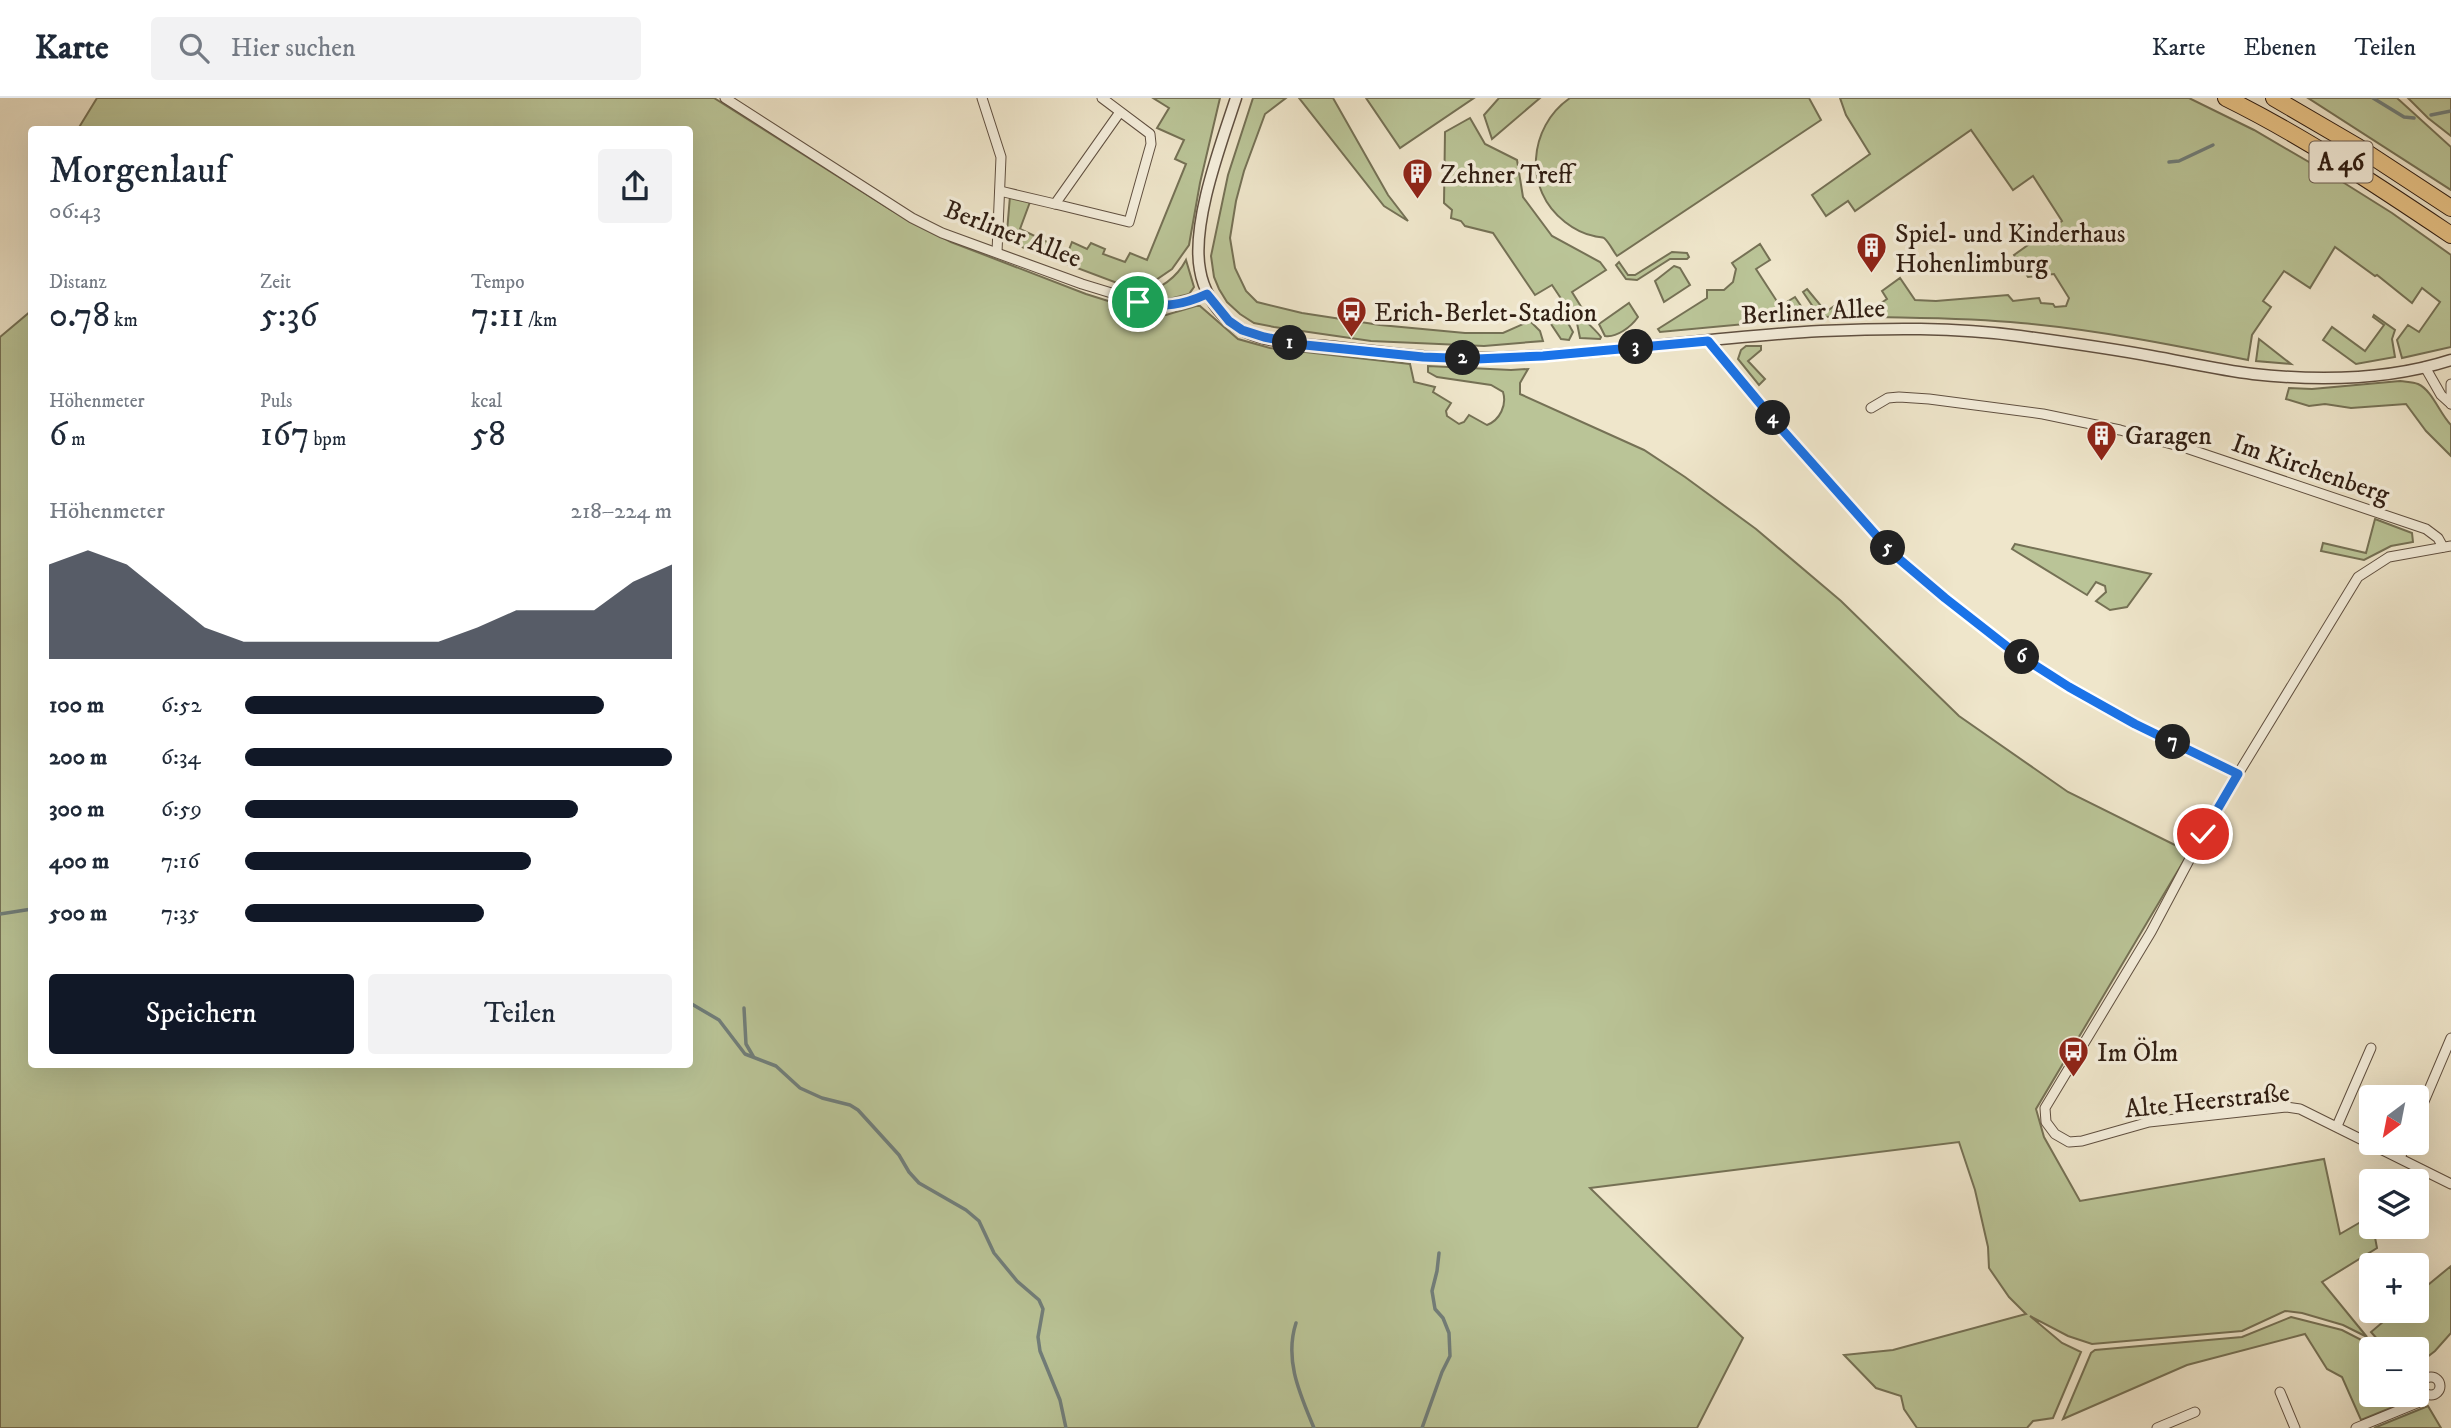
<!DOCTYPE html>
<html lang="de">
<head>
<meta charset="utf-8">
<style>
	:root { --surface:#fff; --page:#f2f2f3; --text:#1f2937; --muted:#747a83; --line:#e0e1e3; --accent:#111827 }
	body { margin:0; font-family:"IM FELL DW Pica",serif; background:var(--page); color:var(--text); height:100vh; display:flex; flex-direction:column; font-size:26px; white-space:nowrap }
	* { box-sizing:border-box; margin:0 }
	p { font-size:23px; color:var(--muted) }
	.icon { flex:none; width:38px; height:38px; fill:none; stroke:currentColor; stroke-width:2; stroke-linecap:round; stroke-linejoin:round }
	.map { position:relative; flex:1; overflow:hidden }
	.side { position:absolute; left:28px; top:28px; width:665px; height:942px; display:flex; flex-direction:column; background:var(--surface); border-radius:7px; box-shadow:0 7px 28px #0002 }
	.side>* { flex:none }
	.needle { width:46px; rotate:212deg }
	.buttons { position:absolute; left:2359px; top:987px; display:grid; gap:14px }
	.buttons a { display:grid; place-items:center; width:70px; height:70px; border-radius:7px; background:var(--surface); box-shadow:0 7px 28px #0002; font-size:35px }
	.pin { position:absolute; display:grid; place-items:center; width:60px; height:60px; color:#fff; margin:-30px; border:4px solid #fff; border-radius:50%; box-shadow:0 2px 7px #0007 }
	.km { position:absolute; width:35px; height:35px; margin:-18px; border-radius:50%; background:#222; color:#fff; font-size:19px; line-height:35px; text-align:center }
	.round { display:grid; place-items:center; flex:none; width:74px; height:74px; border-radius:7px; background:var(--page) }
	.headline { display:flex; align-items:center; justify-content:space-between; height:119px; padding:0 21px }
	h1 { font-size:38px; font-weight:600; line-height:52px }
	.stats { display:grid; grid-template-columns:repeat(3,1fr); gap:10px; height:119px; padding:7px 21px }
	.stats div { display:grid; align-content:center }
	.stats b { font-size:35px; font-weight:600 }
	.stats small { font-size:19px; font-weight:400 }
	.stats p { font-size:19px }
	.chart { height:196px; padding:14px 21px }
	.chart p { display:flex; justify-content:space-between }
	.chart svg { width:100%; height:126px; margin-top:7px; fill:var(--accent); opacity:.7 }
	.cta { display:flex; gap:14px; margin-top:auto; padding:14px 21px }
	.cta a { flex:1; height:80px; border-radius:7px; background:var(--accent); color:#fff; font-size:28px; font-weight:600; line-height:80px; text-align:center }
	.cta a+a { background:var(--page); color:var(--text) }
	ul { padding:0 21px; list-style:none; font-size:23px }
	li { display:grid; grid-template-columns:112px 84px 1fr; align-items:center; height:52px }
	li i { height:18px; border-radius:9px; background:var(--accent) }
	header { display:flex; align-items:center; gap:42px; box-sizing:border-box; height:98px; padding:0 35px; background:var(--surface); border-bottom:2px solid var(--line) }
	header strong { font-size:33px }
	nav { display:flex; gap:38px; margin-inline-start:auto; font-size:24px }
	.search { width:490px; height:63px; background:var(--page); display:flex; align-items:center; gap:18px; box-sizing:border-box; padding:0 24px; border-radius:7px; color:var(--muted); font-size:26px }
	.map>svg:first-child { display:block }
</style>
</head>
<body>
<header>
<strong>Karte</strong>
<div class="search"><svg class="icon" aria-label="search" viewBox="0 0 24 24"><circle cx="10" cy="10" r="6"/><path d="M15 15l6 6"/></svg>Hier suchen</div>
<nav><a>Karte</a><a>Ebenen</a><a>Teilen</a></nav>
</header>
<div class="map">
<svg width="2451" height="1330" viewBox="0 0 2451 1330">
	<rect width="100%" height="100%" fill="#efe6cb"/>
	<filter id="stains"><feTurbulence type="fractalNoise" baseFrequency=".00286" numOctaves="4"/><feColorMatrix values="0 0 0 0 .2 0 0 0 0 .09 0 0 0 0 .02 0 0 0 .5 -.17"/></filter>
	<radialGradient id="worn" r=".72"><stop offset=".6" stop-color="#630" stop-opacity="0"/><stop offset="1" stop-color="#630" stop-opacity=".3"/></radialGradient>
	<g fill="#bac497" stroke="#757155" stroke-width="2">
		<path d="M97,0H714L891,112L951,144L1086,196L1140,213L1166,217L1196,208H1200L1238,241L1270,250L1410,266L1414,284L1435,289L1433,294L1451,305L1446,313L1447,318L1459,326L1464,324L1469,317L1487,327C1500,322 1507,307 1503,294L1491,287L1437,279L1428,274V268L1511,272L1528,271L1520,285V296L1644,352L1685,379L1756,431L1841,503L1959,618L2068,694L2189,754L2036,1011L2044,1039L2080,1103L2324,1061L2340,1136L2371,1118L2377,1150L2322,1184L2367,1239L2343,1227L2302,1215L2285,1213L2242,1233L2092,1246L2068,1238L2030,1218L2062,1245L2081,1254L2053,1320L2033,1323L2027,1330H1917L1904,1311L1901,1298L1876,1290L1844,1257L1893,1252L2026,1216L2009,1199L1989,1170L1988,1149L1975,1092L1959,1044L1590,1090L1743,1240L1697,1330H0V239L31,213L32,966H690V32L78,31Z"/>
		<polygon points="1153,0 1220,0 1200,85 1189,147 1172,171 1150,186 1125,188 1019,148 1007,134 1010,98 1030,104 1020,131 1068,154 1072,144 1087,151 1091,145 1105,151 1103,156 1125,164 1130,155 1147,162 1186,66 1175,61 1184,42 1157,30 1169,10"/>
		<polygon points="1253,0 1286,0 1265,16 1244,73 1236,103 1230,140 1235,170 1246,193 1257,204 1302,215 1380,227 1465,235 1503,235 1530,223 1540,233 1543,243 1484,248 1371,243 1274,229 1254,225 1240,216 1227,204 1219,191 1214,179 1211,158 1228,77"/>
		<polygon points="1299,0 1333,0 1388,97 1408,123 1384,108"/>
		<polygon points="1366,0 1474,0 1400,50"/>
		<polygon points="1499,0 1540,0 1492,41 1484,17"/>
		<path d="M1570,0H1809L1821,22L1617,158C1613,153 1609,144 1604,140C1603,139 1596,139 1594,138C1583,136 1574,131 1565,124C1523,92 1528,29 1570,0Z"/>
		<path d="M1840,0H2189L2254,32L2333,78L2392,115L2451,157V249L2402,260L2397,242L2408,227L2419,234L2440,204L2422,190L2412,205L2377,177L2375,178L2335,149L2310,190L2284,173L2263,203L2271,209L2252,237L2248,262C2173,247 2098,232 2021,225C1973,220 1925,220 1877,219L1868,214L1887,201L1882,193L1900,180L1915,202L1936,203L2008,197L2013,203L2039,200L2041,205L2053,206L2055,209L2066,208L2069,200L2054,176L2028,179L2014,157L2062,123L2033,78L2013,92L1971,32L1855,113L1848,103L1826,118L1812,97L1870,56L1846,17Z"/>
		<polygon points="2308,0 2397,0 2451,49 2451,92"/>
		<polygon points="2408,0 2451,0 2451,38 2428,20"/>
		<polygon points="1470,20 1485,46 1517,62 1523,99 1552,138 1600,164 1606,172 1572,194 1590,223 1571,208 1566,208 1552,187 1535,197 1493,135 1465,128 1461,123 1451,120 1452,112 1444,105 1445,34"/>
		<polygon points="1760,146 1770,162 1756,171 1780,208 1795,199 1809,220 1660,234 1658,231 1707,200 1707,192 1724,192 1733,184 1736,171 1732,165"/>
		<polygon points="1672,154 1687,155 1689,159 1687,161 1670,161 1637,182 1626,181 1616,167 1619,164 1628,177 1635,177"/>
		<path d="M1186,162L1194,189L1189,196L1165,202L1140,198V196C1161,191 1176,181 1186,162Z"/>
		<polygon points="1674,168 1680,170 1690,187 1664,204 1655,183"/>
		<polygon points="1807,191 1826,214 1834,208 1855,215 1856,218 1820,219 1803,194"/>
		<path d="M1629,205L1638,219C1631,229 1616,240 1605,238L1599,226Z"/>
		<path d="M1569,210C1578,216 1594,230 1601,239L1600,241L1580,240L1577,225Z"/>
		<polygon points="1563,216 1573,234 1569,242 1561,241 1549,223 1558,217"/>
		<polygon points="2374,217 2395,232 2392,241 2395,259 2356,266 2323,242 2332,229 2365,253 2384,227 2373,219"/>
		<polygon points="2259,241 2291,266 2256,263"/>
		<polygon points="1746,248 1761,248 1761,252 1748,263 1765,281 1759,287 1738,261 1741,252"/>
		<path d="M2400,283C2406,284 2413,284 2418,286C2432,292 2440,316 2451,327V358L2426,333L2406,306L2351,310L2325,306L2309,308L2286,301L2289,290L2312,291Z"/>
		<polygon points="2375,421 2412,435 2413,444 2391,448 2364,462 2321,453 2323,445 2366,455"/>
		<polygon points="2015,446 2151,476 2127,509 2110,512 2096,503 2106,494 2105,488 2096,484 2087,497 2012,451"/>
		<polygon points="2451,1168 2451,1235 2435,1253 2417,1267 2417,1251 2386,1251 2371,1234 2396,1213 2417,1213 2417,1196"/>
		<polygon points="2291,1219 2342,1232 2377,1250 2371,1251 2371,1297 2413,1297 2413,1301 2361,1322 2342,1279 2327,1271 2305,1236 2187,1267 2063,1321 2091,1255 2095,1252 2242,1239"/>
		<polygon points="2428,1308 2441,1330 2374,1330"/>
	</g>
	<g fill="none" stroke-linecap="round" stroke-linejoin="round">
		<g stroke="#717e7a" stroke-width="3.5">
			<polyline points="2373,0 2404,19 2414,20"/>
			<polyline points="2431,17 2451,13"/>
			<polyline points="2169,64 2179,63 2213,47"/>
			<polyline points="0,816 32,811"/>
			<polyline points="690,905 719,922 745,956 776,968 800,990 822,1000 850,1007 858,1012 899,1057 909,1074 919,1085 966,1112 979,1123 994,1155 1017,1183 1039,1202 1043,1211 1038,1239 1040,1253 1060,1302 1066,1330"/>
			<polyline points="744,910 746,946 753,958"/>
			<path d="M1296,1225C1284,1262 1300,1296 1314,1330"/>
			<polyline points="1422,1330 1442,1274 1450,1258 1449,1235 1443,1220 1435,1211 1432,1193 1437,1173 1439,1155"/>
		</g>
		<defs>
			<g id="minor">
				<polyline points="725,0 912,120 942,135 1082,186 1154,208 1175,207 1207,196"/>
				<polyline points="982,0 1001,59 997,154"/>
				<polyline points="1102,0 1150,36 1151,46 1129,124 1055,106 1120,14"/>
				<polyline points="1000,93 1055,106"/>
				<polyline points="1708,243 1778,327 1892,455 1945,500 2014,554 2069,589 2135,627 2238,676"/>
				<polyline points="2425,269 2441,297 2451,306"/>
				<polyline points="2451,306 2451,286"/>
				<polyline points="1871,310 1888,300 1899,299 1929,301 2043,316 2120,332 2186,350 2426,431 2438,440 2443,449"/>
				<polyline points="2451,448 2389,459 2358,479 2238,676 2203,736 2151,834 2045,1010 2046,1024 2055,1036 2069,1044 2082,1043 2149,1024 2286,1009 2300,1011 2451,1086"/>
				<polyline points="2417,1020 2451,940"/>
				<polyline points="2337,1028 2371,950"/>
				<polyline points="2400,1060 2406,1045"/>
				<circle cx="2431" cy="1288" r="9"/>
				<polyline points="2280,1294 2295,1330"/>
				<polyline points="2157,1330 2195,1314"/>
				<polyline points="2356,1330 2417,1305 2426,1296"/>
			</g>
			<path id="tertiary" d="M1236,0C1221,46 1191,125 1200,172C1203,191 1214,210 1229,223C1255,246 1302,246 1335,249C1383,254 1433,262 1482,260C1595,258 1707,239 1821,233C1887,230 1954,229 2020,238C2064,244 2108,250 2151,258C2185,264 2219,272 2253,276C2317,283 2389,282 2451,262"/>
			<g id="motorway">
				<path d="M2226,0C2305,39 2378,88 2451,137"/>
				<polyline points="2274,0 2358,49 2451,110"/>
			</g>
		</defs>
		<use href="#minor" stroke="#605041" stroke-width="11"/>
		<use href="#tertiary" stroke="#605041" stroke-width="13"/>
		<use href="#motorway" stroke="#301e13" stroke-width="18"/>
		<use href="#minor" stroke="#f5efdd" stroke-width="9"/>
		<use href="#tertiary" stroke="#f5efdd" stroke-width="10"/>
		<use href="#motorway" stroke="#e8c386" stroke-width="16"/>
	</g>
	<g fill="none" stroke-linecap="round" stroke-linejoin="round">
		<defs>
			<path id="route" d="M1138,204C1164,210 1183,207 1207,196L1229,223L1242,232L1264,239L1305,247L1423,259L1477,261L1543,258L1708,243L1778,327L1892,455L1945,500L2014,554L2069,589L2135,626L2238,676L2203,736"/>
		</defs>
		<use href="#route" stroke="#fff" stroke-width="14"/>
		<use href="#route" stroke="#1a73e8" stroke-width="9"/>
	</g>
	<defs>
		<symbol id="building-pin" viewBox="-11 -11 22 30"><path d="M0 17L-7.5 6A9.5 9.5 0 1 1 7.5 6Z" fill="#8f2418" stroke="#f5efdd"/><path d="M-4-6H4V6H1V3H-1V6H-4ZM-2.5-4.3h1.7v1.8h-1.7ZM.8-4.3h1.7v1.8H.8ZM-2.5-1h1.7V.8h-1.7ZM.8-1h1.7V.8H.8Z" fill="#fff"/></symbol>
		<symbol id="bus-pin" viewBox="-11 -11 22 30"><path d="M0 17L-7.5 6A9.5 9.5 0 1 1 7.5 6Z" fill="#8f2418" stroke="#f5efdd"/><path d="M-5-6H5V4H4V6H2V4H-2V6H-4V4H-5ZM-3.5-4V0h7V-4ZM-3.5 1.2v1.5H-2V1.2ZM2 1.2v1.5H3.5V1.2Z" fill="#fff"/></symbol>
	</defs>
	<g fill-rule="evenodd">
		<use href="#building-pin" x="1400" y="58" width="35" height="47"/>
		<use href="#building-pin" x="1854" y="132" width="35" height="47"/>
		<use href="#bus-pin" x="1334" y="196" width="35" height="47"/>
		<use href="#building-pin" x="2084" y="320" width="35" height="47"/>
		<use href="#bus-pin" x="2056" y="936" width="35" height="47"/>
	</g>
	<g text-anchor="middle" stroke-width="7" stroke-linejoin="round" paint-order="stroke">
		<rect fill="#f5efdd" stroke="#6b5d50" stroke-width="2" x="2309.5" y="43.5" width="63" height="41" rx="5"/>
		<g font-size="24" font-weight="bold" fill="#301e13">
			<text x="2341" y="72">A 46</text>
		</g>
		<g font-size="26" fill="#301e13" stroke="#f5efdd" text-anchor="start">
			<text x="1440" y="85">Zehner Treff</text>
			<text x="1895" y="144">Spiel- und Kinderhaus<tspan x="1895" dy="30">Hohenlimburg</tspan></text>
			<text x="1374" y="223">Erich-Berlet-Stadion</text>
			<text x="2125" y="346">Garagen</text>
			<text x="2097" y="963">Im Ölm</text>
		</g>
		<g font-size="26" fill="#301e13" stroke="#f5efdd">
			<text transform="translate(1013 135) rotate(21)" y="9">Berliner Allee</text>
			<text transform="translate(1813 213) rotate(-3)" y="9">Berliner Allee</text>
			<text transform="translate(2311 370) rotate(19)" y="9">Im Kirchenberg</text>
			<text transform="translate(2207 1002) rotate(-6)" y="9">Alte Heerstraße</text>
		</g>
	</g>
	<rect width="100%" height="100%" filter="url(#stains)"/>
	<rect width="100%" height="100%" fill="url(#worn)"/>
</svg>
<div class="buttons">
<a><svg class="needle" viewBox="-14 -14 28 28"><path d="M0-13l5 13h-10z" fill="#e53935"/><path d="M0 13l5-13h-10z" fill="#747a83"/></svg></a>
<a><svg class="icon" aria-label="layers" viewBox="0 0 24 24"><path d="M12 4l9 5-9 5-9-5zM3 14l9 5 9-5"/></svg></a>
<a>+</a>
<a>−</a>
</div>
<div class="pin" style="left:1138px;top:204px;background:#1e9e55"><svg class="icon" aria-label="arrive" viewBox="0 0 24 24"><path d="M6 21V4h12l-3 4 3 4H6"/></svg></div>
<div class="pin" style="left:2203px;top:736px;background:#d93025"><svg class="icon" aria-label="check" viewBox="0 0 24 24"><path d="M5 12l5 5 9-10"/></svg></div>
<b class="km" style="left:1290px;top:245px">1</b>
<b class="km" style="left:1463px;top:260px">2</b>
<b class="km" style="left:1636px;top:249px">3</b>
<b class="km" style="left:1773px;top:320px">4</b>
<b class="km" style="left:1888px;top:450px">5</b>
<b class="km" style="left:2022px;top:559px">6</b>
<b class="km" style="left:2173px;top:644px">7</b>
<section class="side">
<div class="headline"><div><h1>Morgenlauf</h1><p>06:43</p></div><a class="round"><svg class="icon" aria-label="share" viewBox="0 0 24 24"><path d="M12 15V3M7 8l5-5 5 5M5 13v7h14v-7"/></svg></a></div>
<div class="stats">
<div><p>Distanz</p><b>0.78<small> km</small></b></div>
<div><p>Zeit</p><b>5:36</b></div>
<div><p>Tempo</p><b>7:11<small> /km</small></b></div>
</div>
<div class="stats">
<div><p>Höhenmeter</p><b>6<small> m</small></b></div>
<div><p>Puls</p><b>167<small> bpm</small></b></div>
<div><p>kcal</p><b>58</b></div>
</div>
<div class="chart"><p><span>Höhenmeter</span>218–224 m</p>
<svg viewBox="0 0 160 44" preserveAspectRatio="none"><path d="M0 44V11L10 6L20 11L30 22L40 33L50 38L60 38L70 38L80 38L90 38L100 38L110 33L120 27L130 27L140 27L150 17L160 11V44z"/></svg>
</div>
<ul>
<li><b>100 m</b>6:52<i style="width:84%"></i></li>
<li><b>200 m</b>6:34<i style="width:100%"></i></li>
<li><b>300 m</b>6:59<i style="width:78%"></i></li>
<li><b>400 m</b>7:16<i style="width:67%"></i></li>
<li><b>500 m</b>7:35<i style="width:56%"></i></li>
</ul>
<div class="cta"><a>Speichern</a><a>Teilen</a></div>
</section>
</div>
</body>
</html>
